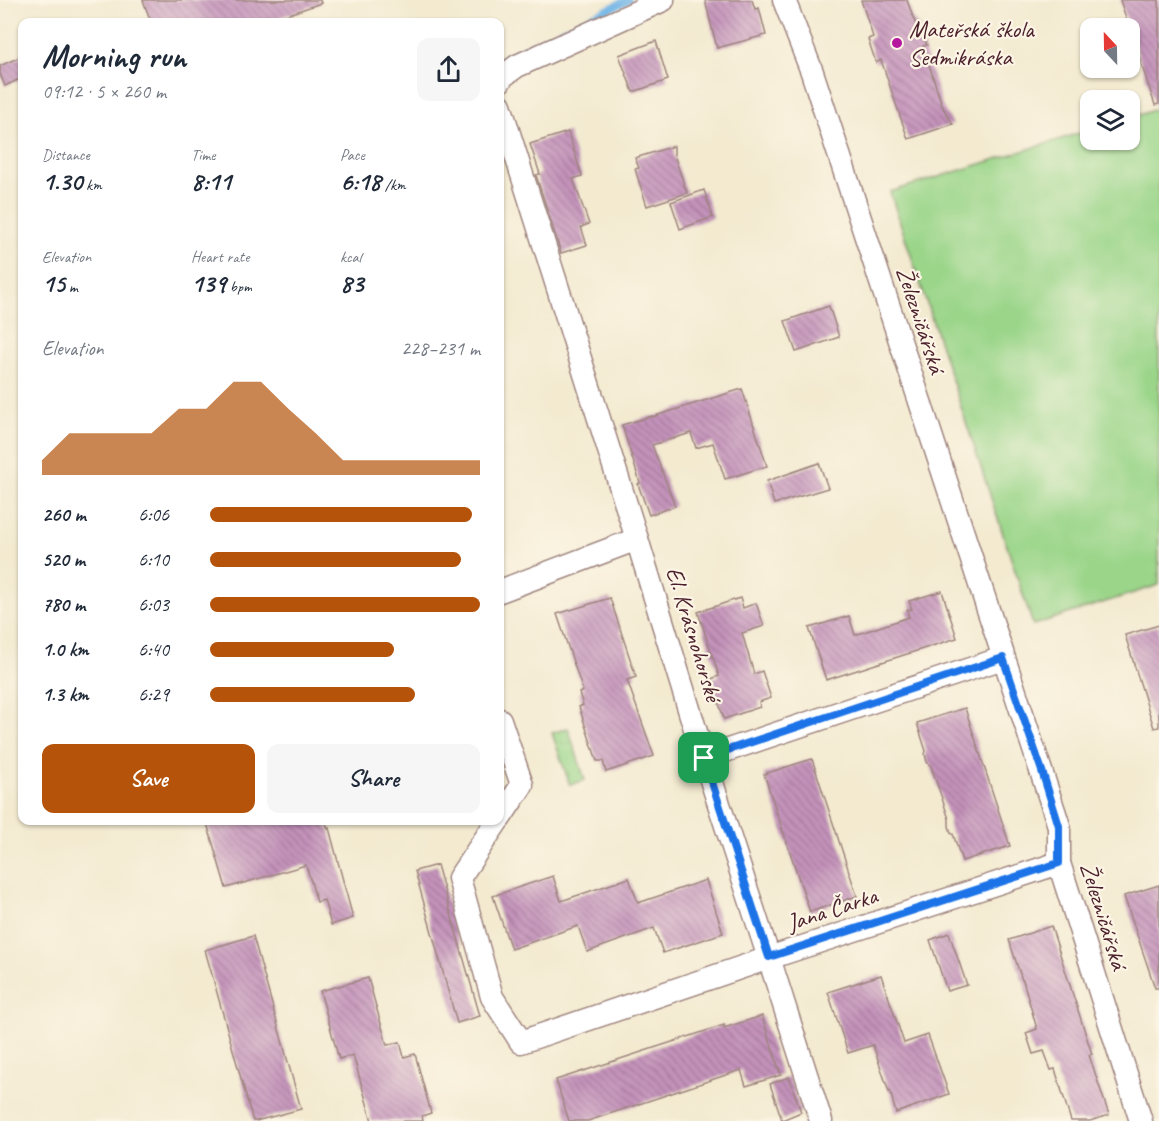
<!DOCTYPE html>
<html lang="en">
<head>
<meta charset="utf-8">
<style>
	:root { --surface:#fff; --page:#f6f6f7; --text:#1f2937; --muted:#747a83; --accent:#b45309 }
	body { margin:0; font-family:Caveat,sans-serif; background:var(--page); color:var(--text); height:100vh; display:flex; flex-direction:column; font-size:22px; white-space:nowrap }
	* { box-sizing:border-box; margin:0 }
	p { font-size:20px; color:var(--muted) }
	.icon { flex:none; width:33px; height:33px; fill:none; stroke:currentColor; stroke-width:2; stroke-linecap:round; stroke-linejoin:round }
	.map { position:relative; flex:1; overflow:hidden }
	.sheet { position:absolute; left:18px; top:18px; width:486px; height:807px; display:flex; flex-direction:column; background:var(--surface); border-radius:12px; box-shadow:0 2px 4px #0004 }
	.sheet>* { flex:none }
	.needle { width:39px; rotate:338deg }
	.fabs { position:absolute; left:1080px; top:18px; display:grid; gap:12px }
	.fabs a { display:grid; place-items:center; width:60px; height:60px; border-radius:12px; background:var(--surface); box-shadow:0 2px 4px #0004; font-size:30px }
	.pin { position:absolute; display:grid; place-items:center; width:51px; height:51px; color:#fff; margin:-26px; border-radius:12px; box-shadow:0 3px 9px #0006 }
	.round { display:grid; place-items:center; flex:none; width:63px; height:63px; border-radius:12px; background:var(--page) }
	.head { display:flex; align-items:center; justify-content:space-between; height:102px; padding:0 24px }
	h1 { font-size:33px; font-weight:700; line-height:45px }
	.stats { display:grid; grid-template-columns:repeat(3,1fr); gap:9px; height:102px; padding:6px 24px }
	.stats div { display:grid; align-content:center }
	.stats b { font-size:26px; font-weight:700 }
	.stats small { font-size:16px; font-weight:400 }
	.stats p { font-size:16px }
	.chart { height:168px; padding:12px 24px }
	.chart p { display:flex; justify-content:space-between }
	.chart svg { width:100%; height:108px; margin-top:6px; fill:var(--accent); opacity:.7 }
	.button { display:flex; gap:12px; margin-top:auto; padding:12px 24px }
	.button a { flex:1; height:69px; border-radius:12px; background:var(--accent); color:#fff; font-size:24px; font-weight:700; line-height:69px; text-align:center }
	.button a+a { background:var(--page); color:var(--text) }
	ul { padding:0 24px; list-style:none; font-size:20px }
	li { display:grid; grid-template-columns:96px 72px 1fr; align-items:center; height:45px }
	li i { height:15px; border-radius:8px; background:var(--accent) }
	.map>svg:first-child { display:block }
</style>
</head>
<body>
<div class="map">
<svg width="1159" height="1121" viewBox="0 0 1159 1121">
	<defs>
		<pattern id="park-tufts" width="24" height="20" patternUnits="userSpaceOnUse" patternTransform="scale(1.5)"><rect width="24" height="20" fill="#9ad589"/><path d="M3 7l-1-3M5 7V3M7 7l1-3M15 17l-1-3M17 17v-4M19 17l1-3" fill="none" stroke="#86b676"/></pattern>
		<pattern id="building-back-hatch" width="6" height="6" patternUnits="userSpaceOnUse" patternTransform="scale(1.5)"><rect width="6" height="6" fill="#c493bb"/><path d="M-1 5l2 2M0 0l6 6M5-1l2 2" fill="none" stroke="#a17798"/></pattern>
	</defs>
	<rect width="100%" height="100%" fill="#fcf5e5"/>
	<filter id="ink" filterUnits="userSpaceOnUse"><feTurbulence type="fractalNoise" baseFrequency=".0167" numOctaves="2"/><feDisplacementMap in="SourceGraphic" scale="12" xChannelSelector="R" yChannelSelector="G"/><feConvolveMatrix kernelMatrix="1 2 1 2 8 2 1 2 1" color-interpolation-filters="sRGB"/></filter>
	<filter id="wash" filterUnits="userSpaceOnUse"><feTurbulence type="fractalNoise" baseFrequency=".008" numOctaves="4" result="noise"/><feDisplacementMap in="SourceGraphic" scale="24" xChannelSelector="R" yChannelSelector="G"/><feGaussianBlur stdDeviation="1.35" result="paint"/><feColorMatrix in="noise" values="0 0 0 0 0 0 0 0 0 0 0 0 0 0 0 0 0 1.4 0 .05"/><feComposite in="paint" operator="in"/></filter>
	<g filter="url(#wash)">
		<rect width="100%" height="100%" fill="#f3ead0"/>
		<polygon fill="#9ad589" stroke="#727a5a" stroke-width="1.5" points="1159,108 1159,585 1033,625 890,192 1090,130 1090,140 1130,140 1130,118"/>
		<polygon fill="url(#park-tufts)" stroke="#727a5a" stroke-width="1.5" points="568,728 585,780 570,785 552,733"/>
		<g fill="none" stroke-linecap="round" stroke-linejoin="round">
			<polyline stroke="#71b5e7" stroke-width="8" points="500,61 628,0"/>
		</g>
		<g id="blocks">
			<g fill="url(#building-back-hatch)">
				<polygon points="143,0 320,0 321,3 266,22 151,22"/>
				<polygon points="705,0 752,0 755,9 759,8 766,35 717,48"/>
				<polygon points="861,0 907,0 915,23 917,22 927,45 923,46 943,108 953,124 908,139 881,60 876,63 868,39 873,37"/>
				<polygon points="1120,0 1159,0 1159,104 1155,105"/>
				<polygon points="656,41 668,80 633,92 619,55"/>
				<polygon points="22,56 22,78 5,86 0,74 0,66"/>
				<polygon points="568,132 582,176 573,179 589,224 581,227 587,245 561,253 536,175 540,174 530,144"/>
				<polygon points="674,146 674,155 687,193 647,206 635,169 639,168 635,158"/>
				<polygon points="704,190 713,217 680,229 671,202"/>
				<polygon points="829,306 839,337 796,352 785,321"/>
				<polygon points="742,389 767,466 725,479 713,443 696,448 691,433 652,445 675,506 649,515 638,484 640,483 622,425 652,416 652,417"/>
				<polygon points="819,463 828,488 774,504 767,481"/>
				<polygon points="942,591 957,638 826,680 809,628 849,616 855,635 909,617 907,610 912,609 909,601"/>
				<polygon points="610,598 636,677 627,680 654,756 606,772 603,761 597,761 579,707 583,705 579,693 583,691 557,614"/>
				<polygon points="740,598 743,608 756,603 764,626 742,633 754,674 762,671 771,698 759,702 760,707 724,719 711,679 719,676 698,612"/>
				<polygon points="1159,625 1159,727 1154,728 1125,635"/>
				<polygon points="965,708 1010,846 962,861 953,834 951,833 949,826 949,819 931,766 927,762 925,754 926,751 917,723"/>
				<polygon points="812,759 857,896 810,912 764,774"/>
				<polygon points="206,820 325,820 328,829 329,828 353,918 331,925 324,900 317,902 306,865 226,888"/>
				<polygon points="437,865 480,1016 457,1023 415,871"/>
				<polygon points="553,876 561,901 629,878 638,903 706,880 723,933 663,953 654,928 587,952 578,926 511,949 493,896"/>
				<polygon points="1159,885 1159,988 1155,988 1124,896"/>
				<polygon points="1051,926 1092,1054 1089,1055 1109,1115 1090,1121 1071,1121 1055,1069 1051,1070 1044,1051 1033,1054 1026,1033 1037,1029 1023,980 1022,980 1009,940"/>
				<polygon points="949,933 967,985 947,991 930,940"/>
				<polygon points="253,936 301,1109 256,1121 253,1121 205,950"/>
				<polygon points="881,975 904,1043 928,1035 949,1094 896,1113 890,1091 889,1092 873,1045 848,1053 828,992"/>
				<polygon points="368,978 387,1045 400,1042 404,1057 415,1054 431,1113 422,1116 423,1121 372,1121 353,1055 339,1059 320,991"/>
				<polygon points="762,1016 781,1075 746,1086 741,1070 588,1121 569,1121 556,1080 724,1025 724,1028"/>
				<polygon points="789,1077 801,1112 782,1120 770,1084"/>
			</g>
		</g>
	</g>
	<g filter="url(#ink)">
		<use href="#blocks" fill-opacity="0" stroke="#9e847e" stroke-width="1.5"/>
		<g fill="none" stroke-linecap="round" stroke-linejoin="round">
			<defs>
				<g id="minor">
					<polyline points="784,0 812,72 1059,826 1059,863 1141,1121"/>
					<polyline points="500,81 502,77 517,66 663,0"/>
					<polyline points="500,105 637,539 704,758 769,958 821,1121"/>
					<polyline points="500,591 637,539"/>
					<polyline points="500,720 522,785 500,818"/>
					<polyline points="704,758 1003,658"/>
					<polyline points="498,820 459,878 492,997 521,1042 769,958 1059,863"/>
				</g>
			</defs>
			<use href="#minor" stroke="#9e847e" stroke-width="25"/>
			<use href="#minor" stroke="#fff" stroke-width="22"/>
		</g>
	</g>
	<g fill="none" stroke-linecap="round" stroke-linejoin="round" filter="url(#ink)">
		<defs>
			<polygon id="route" points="1003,658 1042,771 1059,826 1059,863 769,957 704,758"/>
		</defs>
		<use href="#route" stroke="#fff" stroke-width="12"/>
		<use href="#route" stroke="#1a73e8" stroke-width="8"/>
	</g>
	<circle fill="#b5179e" stroke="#fcf5e5" stroke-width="2" cx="897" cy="43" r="6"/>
	<g text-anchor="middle" stroke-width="4.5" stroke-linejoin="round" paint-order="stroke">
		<g font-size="24" fill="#4a1f2b" stroke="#fcf5e5" text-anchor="start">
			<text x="909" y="37">Mateřská škola<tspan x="909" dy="28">Sedmikráska</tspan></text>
		</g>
		<g font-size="24" fill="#4a1f2b" stroke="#fcf5e5">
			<text transform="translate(921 320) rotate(72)" y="8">Železničářská</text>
			<text transform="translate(694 634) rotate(73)" y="8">El. Krásnohorské</text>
			<text transform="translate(832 909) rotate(-18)" y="8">Jana Čarka</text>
			<text transform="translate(1104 916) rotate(73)" y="8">Železničářská</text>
		</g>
	</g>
</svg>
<div class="fabs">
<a><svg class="needle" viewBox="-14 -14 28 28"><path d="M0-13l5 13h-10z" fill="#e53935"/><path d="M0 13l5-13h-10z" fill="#747a83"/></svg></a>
<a><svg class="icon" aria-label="layers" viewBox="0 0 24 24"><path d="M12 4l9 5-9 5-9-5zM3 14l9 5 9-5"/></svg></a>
</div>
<div class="pin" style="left:704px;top:758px;background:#1e9e55"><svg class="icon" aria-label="arrive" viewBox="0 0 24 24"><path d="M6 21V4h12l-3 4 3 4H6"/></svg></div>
<section class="sheet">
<div class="head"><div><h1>Morning run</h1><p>09:12 · 5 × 260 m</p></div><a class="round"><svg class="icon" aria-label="share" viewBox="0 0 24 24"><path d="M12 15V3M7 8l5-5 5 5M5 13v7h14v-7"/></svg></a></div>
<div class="stats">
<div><p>Distance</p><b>1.30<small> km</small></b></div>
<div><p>Time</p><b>8:11</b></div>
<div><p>Pace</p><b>6:18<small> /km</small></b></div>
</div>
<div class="stats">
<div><p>Elevation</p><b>15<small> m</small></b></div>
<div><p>Heart rate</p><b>139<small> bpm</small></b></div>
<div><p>kcal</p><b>83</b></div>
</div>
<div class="chart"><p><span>Elevation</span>228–231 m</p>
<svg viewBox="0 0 160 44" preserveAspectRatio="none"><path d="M0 44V38L10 27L20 27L30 27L40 27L50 17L60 17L70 6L80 6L90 17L100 27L110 38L120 38L130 38L140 38L150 38L160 38V44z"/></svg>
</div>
<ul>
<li><b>260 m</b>6:06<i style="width:97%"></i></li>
<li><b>520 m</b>6:10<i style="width:93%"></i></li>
<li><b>780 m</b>6:03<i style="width:100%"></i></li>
<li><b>1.0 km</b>6:40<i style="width:68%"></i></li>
<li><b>1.3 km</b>6:29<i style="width:76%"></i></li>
</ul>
<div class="button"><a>Save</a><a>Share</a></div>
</section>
</div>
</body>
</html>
